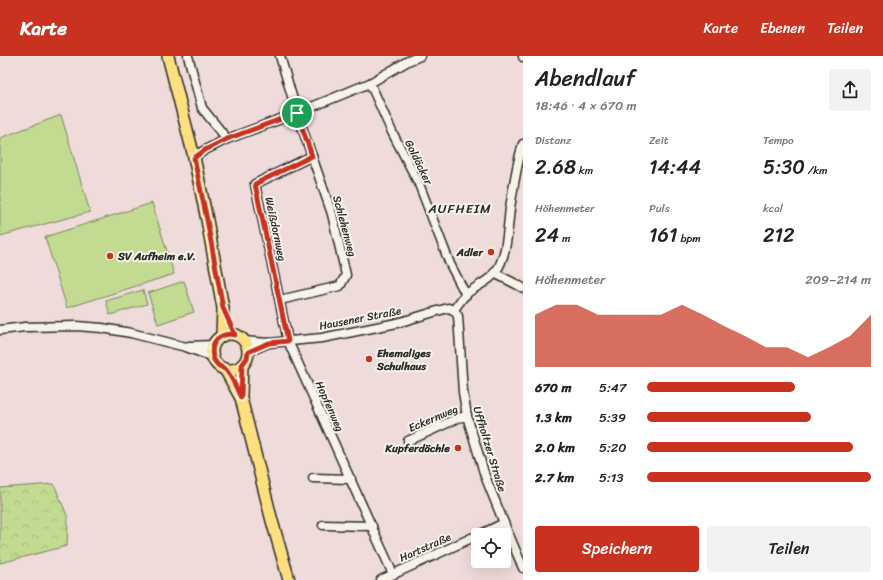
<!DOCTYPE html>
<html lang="de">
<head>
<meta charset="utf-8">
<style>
	:root { --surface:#fff; --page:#f2f2f2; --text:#222; --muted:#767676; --accent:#c8321e }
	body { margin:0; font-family:Sriracha,sans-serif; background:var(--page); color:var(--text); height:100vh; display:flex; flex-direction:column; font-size:15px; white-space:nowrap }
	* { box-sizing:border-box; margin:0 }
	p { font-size:13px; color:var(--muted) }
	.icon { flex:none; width:22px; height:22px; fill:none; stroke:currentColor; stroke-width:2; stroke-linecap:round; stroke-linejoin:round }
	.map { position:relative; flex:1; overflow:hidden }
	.side { display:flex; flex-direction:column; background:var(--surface); width:360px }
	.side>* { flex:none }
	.controls { position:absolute; left:471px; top:472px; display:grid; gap:8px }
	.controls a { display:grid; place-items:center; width:40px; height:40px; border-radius:4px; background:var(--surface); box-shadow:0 4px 16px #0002; font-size:20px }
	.pin { position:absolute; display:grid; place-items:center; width:34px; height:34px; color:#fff; margin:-17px; border:2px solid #fff; border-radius:50%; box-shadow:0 1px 4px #0007 }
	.round { display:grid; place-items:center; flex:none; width:42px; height:42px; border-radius:4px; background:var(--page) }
	.head { display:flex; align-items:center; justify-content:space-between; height:68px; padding:0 12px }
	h1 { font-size:22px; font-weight:600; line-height:30px }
	.metrics { display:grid; grid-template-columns:repeat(3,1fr); gap:6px; height:68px; padding:4px 12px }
	.metrics div { display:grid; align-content:center }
	.metrics b { font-size:20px; font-weight:600 }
	.metrics small { font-size:11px; font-weight:400 }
	.metrics p { font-size:11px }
	.chart { height:112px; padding:8px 12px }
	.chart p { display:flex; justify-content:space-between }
	.chart svg { width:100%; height:72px; margin-top:4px; fill:var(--accent); opacity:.7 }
	.action { display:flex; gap:8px; margin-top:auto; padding:8px 12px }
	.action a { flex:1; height:46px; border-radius:4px; background:var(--accent); color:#fff; font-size:16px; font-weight:600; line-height:46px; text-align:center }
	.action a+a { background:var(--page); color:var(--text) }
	ul { padding:0 12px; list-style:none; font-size:13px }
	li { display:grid; grid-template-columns:64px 48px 1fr; align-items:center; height:30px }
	li i { height:10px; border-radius:5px; background:var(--accent) }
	header { display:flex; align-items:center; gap:24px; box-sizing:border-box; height:56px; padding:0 20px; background:var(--accent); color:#fff }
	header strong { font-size:19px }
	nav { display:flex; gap:22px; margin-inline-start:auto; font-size:14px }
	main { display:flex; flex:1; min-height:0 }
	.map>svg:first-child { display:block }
</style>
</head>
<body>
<header>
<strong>Karte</strong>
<nav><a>Karte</a><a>Ebenen</a><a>Teilen</a></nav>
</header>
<main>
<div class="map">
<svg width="523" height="524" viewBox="0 0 523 524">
	<defs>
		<pattern id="forest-crowns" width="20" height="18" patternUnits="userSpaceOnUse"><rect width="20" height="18" fill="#c3db91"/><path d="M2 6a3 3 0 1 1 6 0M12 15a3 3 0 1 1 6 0" fill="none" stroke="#a8bc7d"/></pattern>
	</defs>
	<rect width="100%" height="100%" fill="#eedbda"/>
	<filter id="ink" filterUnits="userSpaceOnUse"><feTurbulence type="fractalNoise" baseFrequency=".025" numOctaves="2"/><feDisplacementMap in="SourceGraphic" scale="8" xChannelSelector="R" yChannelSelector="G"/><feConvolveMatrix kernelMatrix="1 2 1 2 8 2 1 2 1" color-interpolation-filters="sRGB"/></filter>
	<g filter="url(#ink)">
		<polygon fill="url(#forest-crowns)" stroke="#77835e" points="54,428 68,462 67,490 0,507 0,432"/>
		<g fill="#c3db91" stroke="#77835e">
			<polygon points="61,59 90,156 0,180 0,82"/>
			<polygon points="152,147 174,218 67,252 45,181"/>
			<polygon points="184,225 194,256 158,268 148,237"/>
			<polygon points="143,234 147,248 110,259 106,245"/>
		</g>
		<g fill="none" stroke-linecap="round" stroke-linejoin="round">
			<defs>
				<g id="minor">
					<polyline points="188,0 202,52 227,83"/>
					<polyline points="523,0 523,1"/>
					<polyline points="370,27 392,76 419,128 450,208 466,239"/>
					<polyline points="312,100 255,128 288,285 393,518"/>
					<polyline points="194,101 205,94 227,83 297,57 370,27 408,5 420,0"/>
					<polyline points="494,217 516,228 523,232"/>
					<polyline points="280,244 340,230 346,219 332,158 297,57 280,0"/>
					<polyline points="454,254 458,260 463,336 467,360 485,420 504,467 523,512"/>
					<path d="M454,254C457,249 461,244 465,239C474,231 487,227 495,217C509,198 507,168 511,146C514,127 517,107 523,88"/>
					<polyline points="0,274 25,271 76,270 102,272 131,277 174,288 186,291 213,301"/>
					<polyline points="244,285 268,287"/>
					<polyline points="189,290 213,289"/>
					<polyline points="248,296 269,287 322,282 397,267 441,254 448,252 454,254"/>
					<polyline points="408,385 458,362 467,360"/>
					<polyline points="313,422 351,423"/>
					<polyline points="323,469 372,470"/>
					<polyline points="479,479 504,467"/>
					<polyline points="381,524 478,479"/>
				</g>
				<g id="major">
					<polyline points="168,0 194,101 207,164 223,252 222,280"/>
					<circle cx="230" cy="296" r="18"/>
					<polyline points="225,313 241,342 272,465 289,524"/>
					<polyline points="241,339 242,309"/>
				</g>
			</defs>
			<use href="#minor" stroke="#2b2b2b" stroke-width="11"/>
			<use href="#major" stroke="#2b2b2b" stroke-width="14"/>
			<use href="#minor" stroke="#f7f3e8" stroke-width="8"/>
			<use href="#major" stroke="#fddf80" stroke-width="11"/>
		</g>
	</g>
	<g fill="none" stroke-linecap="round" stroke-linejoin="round" filter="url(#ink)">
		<defs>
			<path id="route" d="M297,57L312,100L255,128L288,285L269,287L248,296L247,302L242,309L241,342C237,333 232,321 226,314C224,312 220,311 218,309C211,303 210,290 217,283C222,279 228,277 235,279L223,252L207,164L194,102L205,94L227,83Z"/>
		</defs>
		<use href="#route" stroke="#fff" stroke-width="8"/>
		<use href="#route" stroke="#c8321e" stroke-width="5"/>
	</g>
	<g fill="#c8321e" stroke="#f7f3e8" stroke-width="1.5">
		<circle cx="491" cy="196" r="4"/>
		<circle cx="110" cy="200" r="4"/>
		<circle cx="369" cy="303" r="4"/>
		<circle cx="458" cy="392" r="4"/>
	</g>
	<g text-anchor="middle" stroke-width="4" stroke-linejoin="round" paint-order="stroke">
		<g font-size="11" fill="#2b2b2b" stroke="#f7f3e8">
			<text transform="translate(419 106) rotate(64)" y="4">Goldäcker</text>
			<text transform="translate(345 170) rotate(75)" y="4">Schlehenweg</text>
			<text transform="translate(276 173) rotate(78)" y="4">Weißdornweg</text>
			<text transform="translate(360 262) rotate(-11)" y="4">Hausener Straße</text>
			<text transform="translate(330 350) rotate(66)" y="4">Hopfenweg</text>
			<text transform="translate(433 362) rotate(-23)" y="4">Eckernweg</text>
			<text transform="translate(490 393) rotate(73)" y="4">Uffholtzer Straße</text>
			<text transform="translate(425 491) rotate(-24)" y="4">Hartstraße</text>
		</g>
		<g font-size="11" font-weight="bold" fill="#2b2b2b" stroke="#f7f3e8" text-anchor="end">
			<text x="483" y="200">Adler</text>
			<text x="118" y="204" text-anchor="start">SV Aufheim e.V.</text>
			<text x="377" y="301" text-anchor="start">Ehemaliges<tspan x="377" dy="13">Schulhaus</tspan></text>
			<text x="450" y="396">Kupferdächle</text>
		</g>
		<g font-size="13" letter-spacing="1" fill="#2b2b2b" stroke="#f7f3e8">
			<text x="460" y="157">AUFHEIM</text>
		</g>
	</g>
</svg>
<div class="controls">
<a><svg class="icon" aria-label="locate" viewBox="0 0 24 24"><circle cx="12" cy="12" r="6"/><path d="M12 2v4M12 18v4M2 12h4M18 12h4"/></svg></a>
</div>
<div class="pin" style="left:297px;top:57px;background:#1e9e55"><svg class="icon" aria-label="arrive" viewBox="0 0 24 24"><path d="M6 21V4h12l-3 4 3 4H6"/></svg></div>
</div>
<section class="side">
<div class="head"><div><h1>Abendlauf</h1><p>18:46 · 4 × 670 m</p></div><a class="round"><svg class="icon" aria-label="share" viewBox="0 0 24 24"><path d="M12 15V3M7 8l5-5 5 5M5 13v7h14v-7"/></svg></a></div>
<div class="metrics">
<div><p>Distanz</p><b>2.68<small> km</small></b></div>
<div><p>Zeit</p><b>14:44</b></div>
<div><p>Tempo</p><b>5:30<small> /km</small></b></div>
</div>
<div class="metrics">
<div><p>Höhenmeter</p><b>24<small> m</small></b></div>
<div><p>Puls</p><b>161<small> bpm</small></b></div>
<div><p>kcal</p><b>212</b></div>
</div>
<div class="chart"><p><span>Höhenmeter</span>209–214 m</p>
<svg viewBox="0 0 160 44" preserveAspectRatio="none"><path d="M0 44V12L10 6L20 6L30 12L40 12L50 12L60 12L70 6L80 12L90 19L100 25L110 32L120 32L130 38L140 32L150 25L160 12V44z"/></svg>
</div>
<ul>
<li><b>670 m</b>5:47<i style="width:66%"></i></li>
<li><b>1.3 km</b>5:39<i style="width:73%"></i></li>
<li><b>2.0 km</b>5:20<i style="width:92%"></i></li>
<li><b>2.7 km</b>5:13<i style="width:100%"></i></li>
</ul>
<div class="action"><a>Speichern</a><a>Teilen</a></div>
</section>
</main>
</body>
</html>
